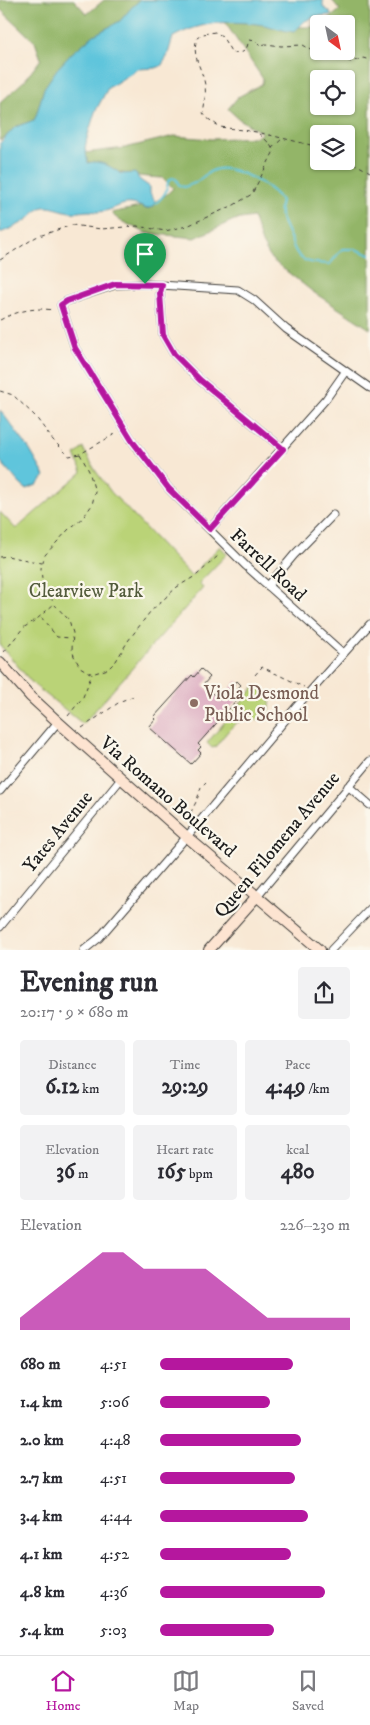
<!DOCTYPE html>
<html lang="en">
<head>
<meta charset="utf-8">
<style>
	:root { --surface:#fff; --page:#f2f2f3; --text:#2b2b33; --muted:#7c7c81; --line:#e1e1e2; --accent:#b5179e }
	body { margin:0; font-family:"IM FELL DW Pica",serif; background:var(--page); color:var(--text); height:100vh; display:flex; flex-direction:column; font-size:19px; white-space:nowrap }
	* { box-sizing:border-box; margin:0 }
	p { font-size:16px; color:var(--muted) }
	.icon { flex:none; width:28px; height:28px; fill:none; stroke:currentColor; stroke-width:2; stroke-linecap:round; stroke-linejoin:round }
	.map { position:relative; height:950px; overflow:hidden }
	.drawer { display:flex; flex-direction:column; background:var(--surface); flex:1 }
	.drawer>* { flex:none }
	.needle { width:32px; rotate:147deg }
	.fabs { position:absolute; left:310px; top:15px; display:grid; gap:10px }
	.fabs a { display:grid; place-items:center; width:45px; height:45px; border-radius:5px; background:var(--surface); box-shadow:0 1px 4px #0004; font-size:25px }
	.pin { position:absolute; display:grid; place-items:center; width:42px; height:42px; color:#fff; margin:-51px -21px; border-radius:50% 50% 50% 0; rotate:-45deg; box-shadow:0 0 5px #0007 }
	.pin .icon { rotate:45deg }
	.round { display:grid; place-items:center; flex:none; width:52px; height:52px; border-radius:5px; background:var(--page) }
	.summary { display:flex; align-items:center; justify-content:space-between; height:85px; padding:0 20px }
	h1 { font-size:28px; font-weight:700; line-height:38px }
	.metrics { display:grid; grid-template-columns:repeat(3,1fr); gap:8px; height:85px; padding:5px 20px }
	.metrics div { display:grid; align-content:center; border-radius:5px; background:var(--page); text-align:center }
	.metrics b { font-size:21px; font-weight:700 }
	.metrics small { font-size:14px; font-weight:400 }
	.metrics p { font-size:14px }
	.chart { height:140px; padding:10px 20px }
	.chart p { display:flex; justify-content:space-between }
	.chart svg { width:100%; height:90px; margin-top:5px; fill:var(--accent); opacity:.7 }
	ul { padding:0 20px; list-style:none; font-size:16px }
	li { display:grid; grid-template-columns:80px 60px 1fr; align-items:center; height:38px }
	li i { height:12px; border-radius:6px; background:var(--accent) }
	.dock { display:flex; justify-content:space-around; align-items:center; height:70px; border-top:1px solid var(--line); background:var(--surface); font-size:14px; color:var(--muted) }
	.dock a { display:grid; justify-items:center; gap:2px }
	.dock .current { color:var(--accent) }
	.map>svg:first-child { display:block }
</style>
</head>
<body>
<div class="map">
<svg width="370" height="950" viewBox="0 0 370 950">
	<rect width="100%" height="100%" fill="#fbf7ec"/>
	<filter id="ink" filterUnits="userSpaceOnUse"><feTurbulence type="fractalNoise" baseFrequency=".02" numOctaves="2"/><feDisplacementMap in="SourceGraphic" scale="10" xChannelSelector="R" yChannelSelector="G"/><feConvolveMatrix kernelMatrix="1 2 1 2 8 2 1 2 1" color-interpolation-filters="sRGB"/></filter>
	<filter id="wash" filterUnits="userSpaceOnUse"><feTurbulence type="fractalNoise" baseFrequency=".0096" numOctaves="4" result="noise"/><feDisplacementMap in="SourceGraphic" scale="20" xChannelSelector="R" yChannelSelector="G"/><feGaussianBlur stdDeviation="1.12" result="paint"/><feColorMatrix in="noise" values="0 0 0 0 0 0 0 0 0 0 0 0 0 0 0 0 0 1.4 0 .05"/><feComposite in="paint" operator="in"/></filter>
	<g filter="url(#wash)">
		<rect width="100%" height="100%" fill="#f8e8d4"/>
		<g fill="#bad377" stroke="#6b784a">
			<polygon points="83,448 95,470 111,492 191,576 220,546 227,554 199,583 203,588 83,724 33,684 0,645 0,512 16,529 82,472 75,455"/>
			<path d="M256,685L270,696C271,705 271,716 260,719C253,721 247,717 240,721C231,725 222,739 215,747L212,748L207,743Z"/>
		</g>
		<g fill="#93b568" stroke="#586842" fill-rule="evenodd">
			<polygon points="0,0 74,0 87,14 104,0 157,0 47,110 33,121 0,140 0,103 25,80 41,59 35,42 0,9"/>
			<path d="M332,0H370V329L313,292L271,259L262,243L253,217L234,220L195,238L146,233L119,220L111,213C133,208 158,206 173,188L163,178C136,177 111,172 86,161L84,153L125,148L174,136L211,139L256,137L262,133L239,119L228,109L238,97L262,84L263,79L224,21L259,22L278,27H317L319,26V51H346V24H322L340,10ZM319,79H346V106H319ZM319,134H346V161H319Z"/>
		</g>
		<g fill="#5fc5dc" stroke="#3e707c">
			<path d="M140,0H323V7L330,12L331,15L316,16L305,21L294,32C283,31 274,27 264,25C231,20 203,21 173,37L167,57L161,66L156,68L138,69L108,88L95,112L87,138L85,148L88,163C99,159 112,167 121,174L135,173L140,180L150,187V193L156,203L153,207L146,209C121,196 120,211 97,212C95,212 92,211 90,211C83,211 77,213 70,212C62,211 52,206 43,207C37,209 33,215 28,219C20,225 10,229 0,233V143L15,127L34,120L36,116L44,88L57,69L73,52L94,35L120,21L132,7Z"/>
			<polygon points="0,410 28,447 45,476 37,485 26,489 20,484 0,461"/>
		</g>
		<g fill="none" stroke-linecap="round" stroke-linejoin="round">
			<path stroke="#5fc5dc" stroke-width="2" d="M156,203C164,196 167,192 168,181L172,178L176,179L179,185L184,187C188,186 192,184 195,183C201,179 207,172 214,170C230,163 274,186 281,201C277,214 283,221 288,233C294,245 294,256 307,261C310,263 326,264 330,264L342,249H355L370,255"/>
		</g>
		<g id="blocks">
			<polygon fill="#d9a4bc" points="201,669 210,677 203,685 220,700 237,681 241,685 237,689 240,692 237,696 239,698 198,744 201,747 198,750 201,753 191,764 149,727 156,719 154,717 192,675 194,677"/>
		</g>
	</g>
	<g filter="url(#ink)">
		<use href="#blocks" fill-opacity="0" stroke="#3d3b38" stroke-width="1"/>
		<g fill="none" stroke-linecap="round" stroke-linejoin="round">
			<defs>
				<g id="street">
					<polyline points="162,285 160,293 163,335 174,354 200,380 283,449"/>
					<polyline points="210,529 326,399 345,372"/>
					<polyline points="268,586 294,555 333,515"/>
					<polyline points="343,653 246,566 169,489 133,442 75,348 61,305 67,301 115,285 145,284 238,290 254,300 286,329 370,388"/>
					<polyline points="348,786 370,805"/>
					<polyline points="0,791 58,722"/>
					<polyline points="257,896 370,761"/>
					<polyline points="0,927 121,779"/>
					<polyline points="84,950 99,938 195,827 297,706 370,624"/>
					<polyline points="331,950 370,909"/>
				</g>
				<g id="secondary">
					<polyline points="0,662 30,696 58,722 186,836 320,950"/>
					<polyline points="209,950 257,896"/>
				</g>
			</defs>
			<use href="#street" stroke="#3d3b38" stroke-width="9"/>
			<use href="#secondary" stroke="#3d3b38" stroke-width="12"/>
			<g stroke="#3d3b38" stroke-width="1" stroke-dasharray="4 4" stroke-linecap="butt">
				<path d="M319,147L257,132L220,127L207,118L203,113C205,104 206,94 205,85C202,67 191,57 197,38L203,34L215,32L222,36L232,53L243,52L247,47L249,40L256,41L260,45L266,44L281,46L303,45L320,55L340,57L351,62L363,58L370,60"/>
				<polyline points="272,148 282,139"/>
				<polyline points="346,159 370,172"/>
				<path d="M0,260L36,237L72,225L101,229L137,226L165,231L187,226L234,205L252,194L273,153C273,144 263,138 257,132"/>
				<path d="M0,320C17,311 34,307 53,310"/>
				<polyline points="0,391 13,395 35,416 53,440 69,456 80,454 115,434"/>
				<polyline points="80,454 89,471 95,492 92,505 82,519 69,529 45,555 41,568 42,579 54,604 69,620 73,633 72,649 74,656 80,667 90,673 95,673 108,669 116,661 128,641 150,612 177,587 197,575 219,555"/>
				<polyline points="0,557 7,556 42,563"/>
				<polyline points="41,617 57,637 72,638"/>
				<polyline points="4,652 23,628 37,619 54,604"/>
				<polyline points="255,675 262,667 304,687"/>
				<polyline points="68,716 83,697 92,674"/>
				<polyline points="82,728 121,701 134,696"/>
				<polyline points="187,820 197,800 201,787 206,782"/>
			</g>
			<use href="#street" stroke="#fff" stroke-width="7"/>
			<use href="#secondary" stroke="#fde4d1" stroke-width="10"/>
		</g>
	</g>
	<g fill="none" stroke-linecap="round" stroke-linejoin="round" filter="url(#ink)">
		<defs>
			<polygon id="route" points="115,284 162,285 160,293 163,335 174,354 200,380 283,449 210,529 169,489 133,442 75,348 61,305 67,301"/>
		</defs>
		<use href="#route" stroke="#fff" stroke-width="10"/>
		<use href="#route" stroke="#b5179e" stroke-width="6"/>
	</g>
	<circle fill="#8d6e63" stroke="#fbf7ec" stroke-width="2" cx="194" cy="703" r="5"/>
	<g text-anchor="middle" stroke-width="4.5" stroke-linejoin="round" paint-order="stroke">
		<g font-size="19" fill="#1c1c1c" stroke="#fbf7ec">
			<text transform="translate(269 564) rotate(43)" y="7">Farrell Road</text>
			<text transform="translate(169 796) rotate(41)" y="7">Via Romano Boulevard</text>
			<text transform="translate(57 831) rotate(-51)" y="7">Yates Avenue</text>
			<text transform="translate(276 844) rotate(-50)" y="7">Queen Filomena Avenue</text>
		</g>
		<g font-size="19" fill="#535c3c" stroke="#fbf7ec">
			<text x="86" y="597">Clearview Park</text>
		</g>
		<g font-size="19" fill="#785e54" stroke="#fbf7ec" text-anchor="start">
			<text x="204" y="699">Viola Desmond<tspan x="204" dy="22">Public School</tspan></text>
		</g>
	</g>
</svg>
<div class="fabs">
<a><svg class="needle" viewBox="-14 -14 28 28"><path d="M0-13l5 13h-10z" fill="#e53935"/><path d="M0 13l5-13h-10z" fill="#7c7c81"/></svg></a>
<a><svg class="icon" aria-label="locate" viewBox="0 0 24 24"><circle cx="12" cy="12" r="6"/><path d="M12 2v4M12 18v4M2 12h4M18 12h4"/></svg></a>
<a><svg class="icon" aria-label="layers" viewBox="0 0 24 24"><path d="M12 4l9 5-9 5-9-5zM3 14l9 5 9-5"/></svg></a>
</div>
<div class="pin" style="left:145px;top:284px;background:#1e9e55"><svg class="icon" aria-label="arrive" viewBox="0 0 24 24"><path d="M6 21V4h12l-3 4 3 4H6"/></svg></div>
</div>
<section class="drawer">
<div class="summary"><div><h1>Evening run</h1><p>20:17 · 9 × 680 m</p></div><a class="round"><svg class="icon" aria-label="share" viewBox="0 0 24 24"><path d="M12 15V3M7 8l5-5 5 5M5 13v7h14v-7"/></svg></a></div>
<div class="metrics">
<div><p>Distance</p><b>6.12<small> km</small></b></div>
<div><p>Time</p><b>29:29</b></div>
<div><p>Pace</p><b>4:49<small> /km</small></b></div>
</div>
<div class="metrics">
<div><p>Elevation</p><b>36<small> m</small></b></div>
<div><p>Heart rate</p><b>165<small> bpm</small></b></div>
<div><p>kcal</p><b>480</b></div>
</div>
<div class="chart"><p><span>Elevation</span>226–230 m</p>
<svg viewBox="0 0 160 44" preserveAspectRatio="none"><path d="M0 44V38L10 30L20 22L30 14L40 6L50 6L60 14L70 14L80 14L90 14L100 22L110 30L120 38L130 38L140 38L150 38L160 38V44z"/></svg>
</div>
<ul>
<li><b>680 m</b>4:51<i style="width:70%"></i></li>
<li><b>1.4 km</b>5:06<i style="width:58%"></i></li>
<li><b>2.0 km</b>4:48<i style="width:74%"></i></li>
<li><b>2.7 km</b>4:51<i style="width:71%"></i></li>
<li><b>3.4 km</b>4:44<i style="width:78%"></i></li>
<li><b>4.1 km</b>4:52<i style="width:69%"></i></li>
<li><b>4.8 km</b>4:36<i style="width:87%"></i></li>
<li><b>5.4 km</b>5:03<i style="width:60%"></i></li>
</ul>
</section>
<nav class="dock">
<a class="current"><svg class="icon" aria-label="home" viewBox="0 0 24 24"><path d="M3 11l9-7 9 7M6 9v11h12V9"/></svg>Home</a>
<a><svg class="icon" aria-label="map" viewBox="0 0 24 24"><path d="M3 6l6-2 6 2 6-2v14l-6 2-6-2-6 2zM9 4v14M15 6v14"/></svg>Map</a>
<a><svg class="icon" aria-label="saved" viewBox="0 0 24 24"><path d="M7 4h10v16l-5-4-5 4z"/></svg>Saved</a>
</nav>
</body>
</html>
